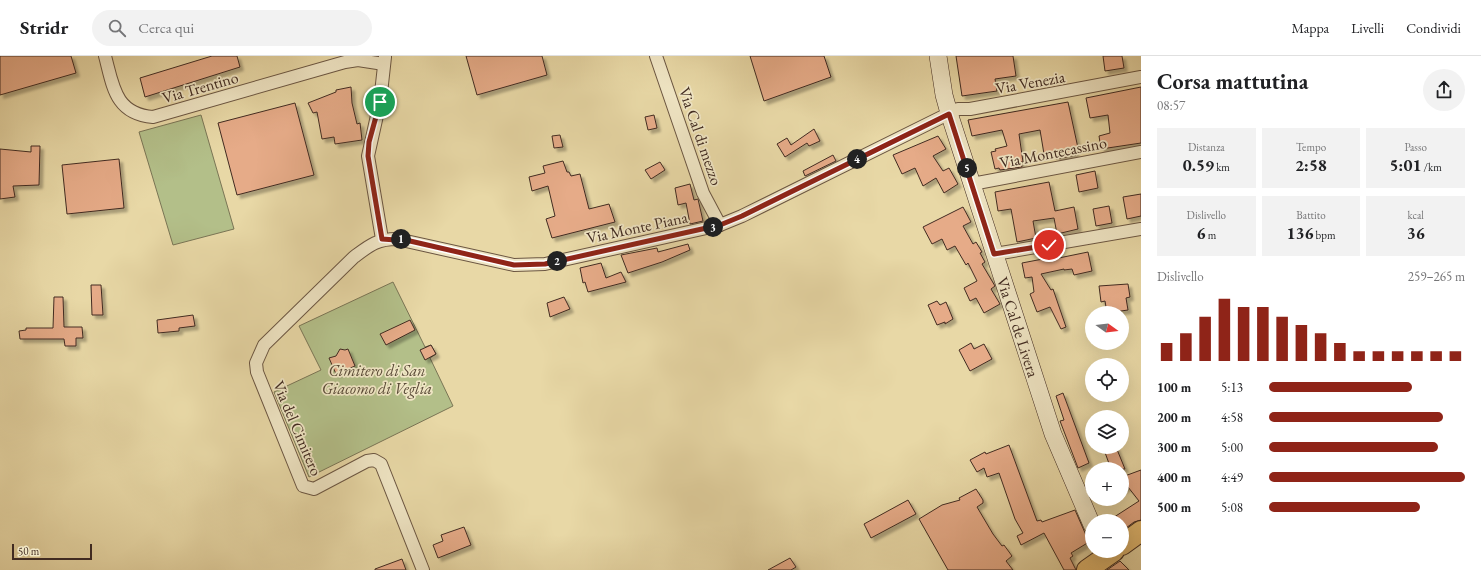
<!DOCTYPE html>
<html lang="it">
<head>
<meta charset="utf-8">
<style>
	:root { --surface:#fff; --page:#f2f2f2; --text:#202124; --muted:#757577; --line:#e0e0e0; --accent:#8f2418 }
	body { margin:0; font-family:"EB Garamond",serif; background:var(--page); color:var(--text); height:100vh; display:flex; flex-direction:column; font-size:15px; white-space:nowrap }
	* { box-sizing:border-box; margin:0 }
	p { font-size:13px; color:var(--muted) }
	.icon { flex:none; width:22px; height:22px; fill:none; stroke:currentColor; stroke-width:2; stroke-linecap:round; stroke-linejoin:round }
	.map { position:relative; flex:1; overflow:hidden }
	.panel { display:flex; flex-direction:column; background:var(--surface); width:340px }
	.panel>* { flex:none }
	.needle { width:26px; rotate:105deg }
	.buttons { position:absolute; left:1085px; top:250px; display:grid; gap:8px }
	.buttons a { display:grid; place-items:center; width:44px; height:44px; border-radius:50%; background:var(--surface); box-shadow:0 4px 16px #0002; font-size:20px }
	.scale { position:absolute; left:12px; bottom:10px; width:80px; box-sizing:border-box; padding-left:4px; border:2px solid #412b21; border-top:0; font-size:11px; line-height:14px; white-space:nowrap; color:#412b21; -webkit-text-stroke:3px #f0e6c5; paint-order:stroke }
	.pin { position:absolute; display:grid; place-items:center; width:34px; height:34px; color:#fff; margin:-17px; border:2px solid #fff; border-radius:50%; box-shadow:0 1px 4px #0007 }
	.km { position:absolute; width:20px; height:20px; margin:-10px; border-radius:50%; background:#222; color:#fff; font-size:11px; line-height:20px; text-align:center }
	.round { display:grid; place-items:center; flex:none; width:42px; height:42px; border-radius:21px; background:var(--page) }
	.head { display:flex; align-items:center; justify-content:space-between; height:68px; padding:0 16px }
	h1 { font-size:22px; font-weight:700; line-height:30px }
	.figures { display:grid; grid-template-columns:repeat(3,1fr); gap:6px; height:68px; padding:4px 16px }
	.figures div { display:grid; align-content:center; border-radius:0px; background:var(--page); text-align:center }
	.figures b { font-size:17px; font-weight:700 }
	.figures small { font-size:11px; font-weight:400 }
	.figures p { font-size:11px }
	.chart { height:112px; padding:8px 16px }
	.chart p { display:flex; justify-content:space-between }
	.chart svg { width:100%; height:72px; margin-top:4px; stroke:var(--accent); stroke-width:6 }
	ul { padding:0 16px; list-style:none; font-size:13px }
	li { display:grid; grid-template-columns:64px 48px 1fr; align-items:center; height:30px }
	li i { height:10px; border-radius:5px; background:var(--accent) }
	header { display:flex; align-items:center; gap:24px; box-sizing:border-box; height:56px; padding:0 20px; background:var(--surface); border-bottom:1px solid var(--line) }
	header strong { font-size:19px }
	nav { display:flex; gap:22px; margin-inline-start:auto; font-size:14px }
	.search { width:280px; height:36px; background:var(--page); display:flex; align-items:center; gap:10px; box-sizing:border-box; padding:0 14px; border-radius:22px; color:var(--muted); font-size:15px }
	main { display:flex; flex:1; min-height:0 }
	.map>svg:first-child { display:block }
</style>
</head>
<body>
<header>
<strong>Stridr</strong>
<div class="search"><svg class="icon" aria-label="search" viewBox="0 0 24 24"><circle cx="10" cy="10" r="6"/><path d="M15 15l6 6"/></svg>Cerca qui</div>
<nav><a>Mappa</a><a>Livelli</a><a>Condividi</a></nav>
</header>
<main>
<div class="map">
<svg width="1141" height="514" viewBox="0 0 1141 514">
	<defs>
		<filter id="shadow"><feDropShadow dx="3.5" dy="3.5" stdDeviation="1" flood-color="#0004"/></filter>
	</defs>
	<rect width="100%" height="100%" fill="#e8d8a6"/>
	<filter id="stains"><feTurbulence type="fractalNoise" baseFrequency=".005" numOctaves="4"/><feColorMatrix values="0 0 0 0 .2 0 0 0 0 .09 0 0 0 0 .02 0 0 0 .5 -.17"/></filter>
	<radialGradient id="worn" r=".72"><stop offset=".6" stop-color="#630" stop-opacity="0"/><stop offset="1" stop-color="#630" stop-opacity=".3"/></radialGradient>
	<g fill="#b3bf89" stroke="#7a7555">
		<polygon points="201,59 234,173 173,189 139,76"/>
		<polygon points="393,226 425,291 431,289 436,298 430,302 453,350 309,421 274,336 321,314 299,270"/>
	</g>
	<g fill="#e6ab88" stroke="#412b21" filter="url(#shadow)">
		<polygon points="0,0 71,0 76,17 0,39"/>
		<polygon points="212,0 237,0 240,11 145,41 140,22"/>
		<polygon points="466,0 542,0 547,19 477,39"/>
		<polygon points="750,0 824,0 831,21 764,45"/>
		<polygon points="956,0 1013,0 1016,20 995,23 997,35 962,40"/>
		<polygon points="1103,0 1122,0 1124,12 1105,15"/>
		<polygon points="351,31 352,47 357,68 360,67 362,84 335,88 334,81 322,83 317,56 313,57 308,47 336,36 336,34"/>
		<polygon points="1141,31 1141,87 1101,93 1099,80 1110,77 1108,59 1090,62 1086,42"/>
		<polygon points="1068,46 1078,92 1074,93 1076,99 1056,103 1055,97 1044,98 1040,74 1019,78 1023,106 1021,106 1022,111 1000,114 999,112 995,113 991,96 996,95 995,93 1007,90 1002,74 972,80 968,64"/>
		<polygon points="295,47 314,119 237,139 218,67"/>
		<polygon points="654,59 657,72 648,74 645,61"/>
		<polygon points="814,73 820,85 809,90 807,87 785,101 777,88 787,82 791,89"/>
		<polygon points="560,79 563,91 554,92 552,80"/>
		<polygon points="938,80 946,93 933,100 943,115 949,112 958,128 944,137 936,122 923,130 915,112 902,118 893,99"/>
		<polygon points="31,90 40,90 39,129 13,130 15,141 0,143 0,93 31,96"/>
		<polygon points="833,99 836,105 805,120 803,115"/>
		<polygon points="119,103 124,152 67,158 62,109"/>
		<polygon points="563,105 567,116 569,116 571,120 580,118 589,153 609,148 615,166 552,182 546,163 555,160 548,130 532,135 529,121 545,117 543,110"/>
		<polygon points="660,106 665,114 651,123 645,114"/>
		<polygon points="1095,115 1098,132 1079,136 1076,119"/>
		<polygon points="1049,126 1055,155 1074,151 1078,173 1057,178 1054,162 1033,165 1036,182 1017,186 1011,153 998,155 995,136"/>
		<polygon points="690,128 694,144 698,143 703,165 690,168 686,147 678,149 675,132"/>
		<polygon points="1141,138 1141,160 1127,163 1123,141"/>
		<polygon points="1109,150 1112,167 1096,170 1093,153"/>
		<polygon points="963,151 971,166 963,170 973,188 976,186 982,196 980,197 985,206 982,208 995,230 991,233 1000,248 984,257 976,242 970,245 964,232 977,225 968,207 966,209 955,190 947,194 942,183 932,188 923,171"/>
		<polygon points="688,188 690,194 662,206 628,217 621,199 657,192 658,196"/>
		<polygon points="1088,196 1092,215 1074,219 1072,213 1064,214 1064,213 1041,218 1051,234 1053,233 1066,271 1061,273 1050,251 1037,256 1030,238 1034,236 1032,221 1025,222 1022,207 1048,202 1049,204"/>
		<polygon points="601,207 606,222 621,216 626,226 588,236 585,226 583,227 580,212"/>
		<polygon points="1128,228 1130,241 1126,242 1128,254 1107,257 1105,245 1101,246 1099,230"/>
		<polygon points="91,229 101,229 103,259 92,259"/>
		<polygon points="54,241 63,241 64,271 82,271 83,282 76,282 76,290 65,290 64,283 20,283 19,275 26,274 26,272 53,272"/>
		<polygon points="564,241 570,253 550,261 547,247"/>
		<polygon points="937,245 940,249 946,246 953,263 945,268 945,266 937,269 928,249"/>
		<polygon points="193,259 195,270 179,272 179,275 158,277 157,264"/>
		<polygon points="410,264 415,274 386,289 380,278"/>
		<polygon points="971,287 974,293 984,288 992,303 970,315 959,294"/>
		<polygon points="431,289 436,298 425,304 420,294"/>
		<polygon points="340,293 345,294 348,293 355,310 336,318 329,302 336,300"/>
		<polygon points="1063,337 1089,407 1078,412 1060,365 1064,364 1056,340"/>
		<polygon points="1009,389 1037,465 1041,464 1042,466 1075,454 1089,486 1071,497 1073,500 1070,502 1076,514 1064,514 1044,477 1021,489 1017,480 1023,477 1015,463 999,417 987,421 984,412 977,416 970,404 985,396 986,398"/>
		<polygon points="1103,391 1116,391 1125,413 1111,413"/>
		<polygon points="1141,414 1141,464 1134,466 1122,475 1122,465 1108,465 1139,445 1128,431 1122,434 1122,421"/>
		<polygon points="976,433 983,444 983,447 977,451 993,478 1002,490 1004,489 1012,500 1006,505 1013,514 948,514 919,463 942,449 960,444 959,442"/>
		<polygon points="908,444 916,458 871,482 864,468"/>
		<polygon points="464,471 471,489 438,502 433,489 443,485 441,479"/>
		<polygon points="790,502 796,511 791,514 768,514"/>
		<polygon points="402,503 406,514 375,514 375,513"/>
		<polygon points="1120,505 1129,514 1107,514"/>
	</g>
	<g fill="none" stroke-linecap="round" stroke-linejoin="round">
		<defs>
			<g id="street">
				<path d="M105,0C113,30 115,58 153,61L345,6L358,4L384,8"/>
				<polyline points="656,0 703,137 720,169"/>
				<polyline points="972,128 1141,96"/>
				<polyline points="382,183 368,100 380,46 385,1"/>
				<polyline points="995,198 1141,173"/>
				<path d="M423,514L381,408L374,404L367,405L314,433L303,430L257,316L256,307L264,289L354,201C370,189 377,183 397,183L514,209L545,208L720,169L742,160L958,53H970L1141,21"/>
			</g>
			<g id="secondary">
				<path id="s1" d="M938,0L944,39L949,57L1053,378L1092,469"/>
			</g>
			<g id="primary">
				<polyline points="1122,489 1141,475"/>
				<polyline points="1087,514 1114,495"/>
			</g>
		</defs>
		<use href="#street" stroke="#6b5642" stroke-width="14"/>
		<use href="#secondary" stroke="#412b21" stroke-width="18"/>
		<use href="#primary" stroke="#412b21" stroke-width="22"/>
		<use href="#street" stroke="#f0e6c5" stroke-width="12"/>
		<use href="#secondary" stroke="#f0e6c5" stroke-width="17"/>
		<use href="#primary" stroke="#e4bc73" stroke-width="20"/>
	</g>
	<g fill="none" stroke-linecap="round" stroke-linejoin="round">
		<defs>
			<polyline id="route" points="380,46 369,86 368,100 382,183 410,185 514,209 545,208 720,169 742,160 949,58 994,198 1049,189"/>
		</defs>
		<use href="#route" stroke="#fff" stroke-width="8"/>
		<use href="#route" stroke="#8f2418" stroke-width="5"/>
	</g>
	<g text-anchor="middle" stroke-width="3.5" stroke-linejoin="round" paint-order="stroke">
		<g font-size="16" fill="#412b21" stroke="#f0e6c5">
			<text transform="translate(1030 26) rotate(-10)" y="6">Via Venezia</text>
			<text transform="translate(200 31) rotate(-16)" y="6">Via Trentino</text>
			<text transform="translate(701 80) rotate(71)" y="6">Via Cal di mezzo</text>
			<text transform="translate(1053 96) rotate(-11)" y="6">Via Montecassino</text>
			<text transform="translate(637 171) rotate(-12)" y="6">Via Monte Piana</text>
			<text dy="6" stroke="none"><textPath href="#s1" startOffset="283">Via Cal de Livera</textPath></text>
			<text transform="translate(298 372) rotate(67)" y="6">Via del Cimitero</text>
		</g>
		<g font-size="16" font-style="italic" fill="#584936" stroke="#f0e6c5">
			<text x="377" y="320">Cimitero di San<tspan x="377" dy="18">Giacomo di Veglia</tspan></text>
		</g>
	</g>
	<rect width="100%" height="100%" filter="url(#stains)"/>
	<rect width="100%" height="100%" fill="url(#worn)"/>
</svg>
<div class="buttons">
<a><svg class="needle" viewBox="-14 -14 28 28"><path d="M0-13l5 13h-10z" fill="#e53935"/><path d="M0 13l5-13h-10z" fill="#757577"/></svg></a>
<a><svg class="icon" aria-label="locate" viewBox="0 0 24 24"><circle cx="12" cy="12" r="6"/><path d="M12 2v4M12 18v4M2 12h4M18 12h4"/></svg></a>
<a><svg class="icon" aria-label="layers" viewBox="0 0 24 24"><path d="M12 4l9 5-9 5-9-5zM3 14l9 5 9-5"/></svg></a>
<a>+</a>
<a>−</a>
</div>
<div class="scale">50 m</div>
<div class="pin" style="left:380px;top:46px;background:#1e9e55"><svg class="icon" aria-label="arrive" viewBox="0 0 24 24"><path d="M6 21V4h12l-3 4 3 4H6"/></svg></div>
<div class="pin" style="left:1049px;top:189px;background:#d93025"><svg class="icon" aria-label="check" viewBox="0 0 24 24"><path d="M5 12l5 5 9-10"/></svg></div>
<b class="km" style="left:401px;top:183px">1</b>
<b class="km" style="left:557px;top:205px">2</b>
<b class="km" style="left:713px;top:171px">3</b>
<b class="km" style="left:857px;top:103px">4</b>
<b class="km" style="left:967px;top:112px">5</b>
</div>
<section class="panel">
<div class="head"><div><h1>Corsa mattutina</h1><p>08:57</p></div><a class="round"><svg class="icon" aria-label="share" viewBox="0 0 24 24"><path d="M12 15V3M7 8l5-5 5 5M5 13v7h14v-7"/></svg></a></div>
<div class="figures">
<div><p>Distanza</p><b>0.59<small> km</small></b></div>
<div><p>Tempo</p><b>2:58</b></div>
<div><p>Passo</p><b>5:01<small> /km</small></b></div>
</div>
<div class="figures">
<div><p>Dislivello</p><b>6<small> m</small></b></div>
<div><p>Battito</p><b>136<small> bpm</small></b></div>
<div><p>kcal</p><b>36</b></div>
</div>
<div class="chart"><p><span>Dislivello</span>259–265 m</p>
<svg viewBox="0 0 160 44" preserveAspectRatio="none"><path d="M5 44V33M15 44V27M25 44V17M35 44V6M45 44V11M55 44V11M65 44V17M75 44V22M85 44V27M95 44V33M105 44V38M115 44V38M125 44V38M135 44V38M145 44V38M155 44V38"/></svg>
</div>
<ul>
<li><b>100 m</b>5:13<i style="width:73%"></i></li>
<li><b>200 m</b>4:58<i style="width:89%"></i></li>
<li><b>300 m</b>5:00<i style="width:86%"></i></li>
<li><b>400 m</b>4:49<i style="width:100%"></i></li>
<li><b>500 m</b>5:08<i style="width:77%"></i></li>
</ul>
</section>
</main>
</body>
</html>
